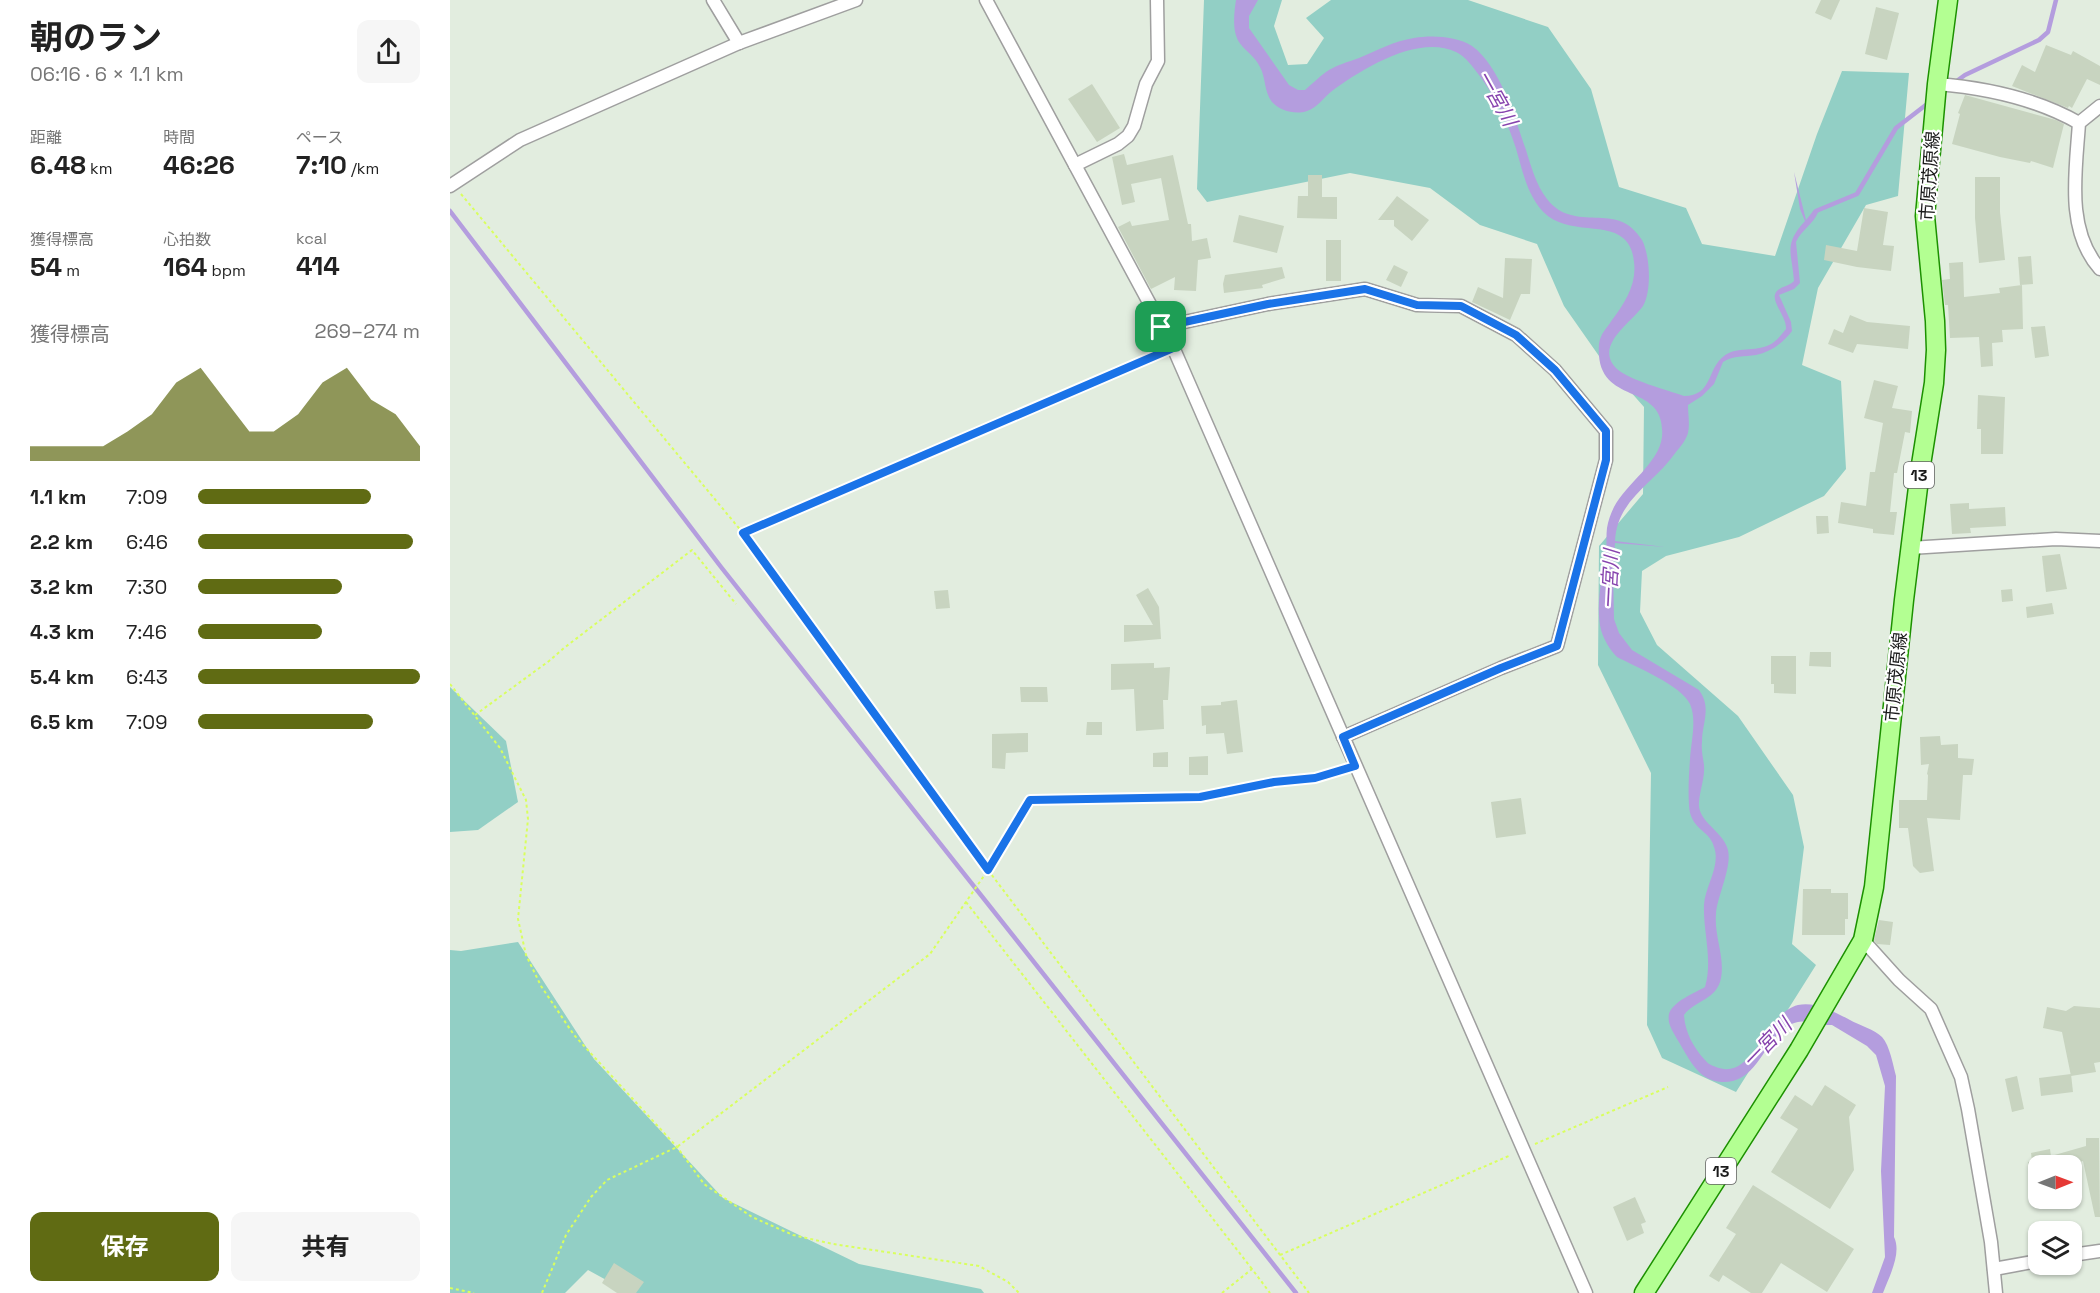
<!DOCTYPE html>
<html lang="ja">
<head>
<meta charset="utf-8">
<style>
	:root { --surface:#fff; --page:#f6f6f6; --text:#222; --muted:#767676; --accent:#606b13 }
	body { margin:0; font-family:"Space Grotesk","Noto Sans JP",sans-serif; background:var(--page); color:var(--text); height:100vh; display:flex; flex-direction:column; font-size:22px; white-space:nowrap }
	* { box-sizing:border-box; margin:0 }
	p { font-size:20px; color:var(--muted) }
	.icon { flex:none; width:33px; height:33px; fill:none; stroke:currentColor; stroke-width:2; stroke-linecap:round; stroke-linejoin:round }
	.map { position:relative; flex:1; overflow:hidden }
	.details { display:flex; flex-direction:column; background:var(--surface); width:450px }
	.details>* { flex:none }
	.needle { width:39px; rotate:89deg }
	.buttons { position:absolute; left:1578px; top:1155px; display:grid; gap:12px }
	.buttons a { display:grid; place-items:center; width:54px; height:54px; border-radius:12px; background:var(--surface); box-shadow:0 2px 4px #0004; font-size:30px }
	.pin { position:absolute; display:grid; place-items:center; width:51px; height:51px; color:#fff; margin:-26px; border-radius:12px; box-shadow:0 3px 9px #0006 }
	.round { display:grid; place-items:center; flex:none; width:63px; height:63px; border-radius:12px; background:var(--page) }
	.summary { display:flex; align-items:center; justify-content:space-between; height:102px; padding:0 30px }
	h1 { font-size:33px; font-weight:700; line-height:45px }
	.figures { display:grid; grid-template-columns:repeat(3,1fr); gap:9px; height:102px; padding:6px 30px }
	.figures div { display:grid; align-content:center }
	.figures b { font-size:26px; font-weight:700 }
	.figures small { font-size:16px; font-weight:400 }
	.figures p { font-size:16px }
	.chart { height:168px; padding:12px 30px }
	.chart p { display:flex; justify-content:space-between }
	.chart svg { width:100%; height:108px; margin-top:6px; fill:var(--accent); opacity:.7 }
	.button { display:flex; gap:12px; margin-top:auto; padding:12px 30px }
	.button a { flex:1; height:69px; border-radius:12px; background:var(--accent); color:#fff; font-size:24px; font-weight:700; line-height:69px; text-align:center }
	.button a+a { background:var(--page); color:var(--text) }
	ul { padding:0 30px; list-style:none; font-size:20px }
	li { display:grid; grid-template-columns:96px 72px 1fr; align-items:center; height:45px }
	li i { height:15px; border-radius:8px; background:var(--accent) }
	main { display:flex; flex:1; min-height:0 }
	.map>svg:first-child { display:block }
</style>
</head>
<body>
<main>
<section class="details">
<div class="summary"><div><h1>朝のラン</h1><p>06:16 · 6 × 1.1 km</p></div><a class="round"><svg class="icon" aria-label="share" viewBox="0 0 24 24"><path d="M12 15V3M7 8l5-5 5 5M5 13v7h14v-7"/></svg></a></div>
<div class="figures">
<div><p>距離</p><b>6.48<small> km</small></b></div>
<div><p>時間</p><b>46:26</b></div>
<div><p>ペース</p><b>7:10<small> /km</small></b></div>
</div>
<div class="figures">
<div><p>獲得標高</p><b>54<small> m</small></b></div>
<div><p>心拍数</p><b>164<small> bpm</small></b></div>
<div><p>kcal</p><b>414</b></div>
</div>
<div class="chart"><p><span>獲得標高</span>269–274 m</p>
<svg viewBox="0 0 160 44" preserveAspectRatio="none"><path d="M0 44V38L10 38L20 38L30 38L40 32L50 25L60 12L70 6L80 19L90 32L100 32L110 25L120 12L130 6L140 19L150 25L160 38V44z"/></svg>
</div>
<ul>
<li><b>1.1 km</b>7:09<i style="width:78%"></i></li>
<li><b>2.2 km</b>6:46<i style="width:97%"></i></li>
<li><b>3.2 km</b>7:30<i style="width:65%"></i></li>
<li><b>4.3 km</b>7:46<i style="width:56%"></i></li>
<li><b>5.4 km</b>6:43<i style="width:100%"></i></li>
<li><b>6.5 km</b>7:09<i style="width:79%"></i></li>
</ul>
<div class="button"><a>保存</a><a>共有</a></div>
</section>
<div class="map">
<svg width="1650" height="1293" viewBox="0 0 1650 1293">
	<rect width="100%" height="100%" fill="#e2eddf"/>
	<g fill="#92cfc5">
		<polygon points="754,0 832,0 824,26 838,65 857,64 874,38 856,18 881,0 1018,0 1098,27 1141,89 1169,187 1236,208 1252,244 1325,256 1367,134 1392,71 1459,73 1448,196 1416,205 1368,288 1352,365 1391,381 1396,469 1374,496 1289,537 1216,556 1192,571 1190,612 1207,645 1288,716 1343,795 1354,847 1342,944 1366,965 1286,1092 1212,1058 1197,1025 1201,773 1148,665 1149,546 1193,494 1194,407 1149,356 1114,306 1087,244 1030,225 980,188 900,173 757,202 747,189"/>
		<polygon points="0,687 56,741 68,802 28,830 0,832"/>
		<polygon points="68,942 144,1059 273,1198 409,1264 531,1289 534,1293 180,1293 138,1270 115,1293 0,1293 0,950 11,951"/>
	</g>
	<path fill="#b49dde" d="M786,0H808L799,16V28L839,85L848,90H855C862,84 869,77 876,72C886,65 898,62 909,58C928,50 944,41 964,38C982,35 1006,36 1022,46C1050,66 1065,118 1076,150C1081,166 1086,185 1097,199C1125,235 1167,199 1192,240C1200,255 1202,291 1193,306C1181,323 1143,346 1167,369C1179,380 1217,390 1234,396C1263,396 1257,368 1274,356C1287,346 1305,352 1319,345C1326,342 1331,335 1336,329C1337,315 1317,299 1328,290C1333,286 1339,286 1344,281C1342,252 1333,245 1355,221L1350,209L1344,172L1356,220L1364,210L1368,212C1364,224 1351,230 1346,242L1350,283L1344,289L1329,295L1341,322L1342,331C1333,343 1321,352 1306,355C1294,357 1284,355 1273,362L1264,384L1252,396L1238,405C1238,414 1240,424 1238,433C1236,440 1231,446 1226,452C1204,484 1167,499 1165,541L1215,547L1165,543L1163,569L1164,619L1169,633L1182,650L1249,690C1262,708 1252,723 1252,742C1251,750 1253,757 1254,765C1255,778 1250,789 1249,802C1247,821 1271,830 1277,847C1284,864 1267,896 1266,914C1264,936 1275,957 1271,978C1267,1000 1245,1000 1234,1015C1235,1032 1243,1047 1255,1060C1258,1064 1261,1065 1266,1067C1304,1082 1315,1013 1348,1005C1365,1001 1385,1012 1400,1020C1409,1025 1425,1030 1432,1037C1440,1046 1443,1065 1446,1076L1444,1237C1452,1253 1439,1277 1433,1293H1422L1435,1257L1431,1171L1435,1086L1426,1055L1417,1046L1382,1025H1374L1371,1022C1364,1022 1355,1021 1348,1022C1314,1029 1313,1083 1272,1082C1247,1081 1238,1056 1227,1039C1223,1031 1217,1024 1219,1014C1223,1001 1245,993 1255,987C1263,960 1253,932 1254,905C1255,886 1271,866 1264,847C1259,829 1240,830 1239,805C1238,789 1239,774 1240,759C1241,742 1247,720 1240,704C1231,685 1186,667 1167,657C1160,650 1154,640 1151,630C1145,604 1153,575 1156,549C1157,542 1156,535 1157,528C1158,521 1161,513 1164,507C1176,484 1209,463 1212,437C1217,378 1144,410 1149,344C1150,334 1157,328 1162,320C1175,303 1187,284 1184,262C1183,252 1180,244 1173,238C1154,221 1111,237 1089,207C1073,186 1071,160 1062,137C1054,114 1043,94 1029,75C1023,67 1016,57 1006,52C968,34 912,69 882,91C874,97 867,108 857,111C846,115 830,111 822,102C814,92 816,78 810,67C805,56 795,51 789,42C782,31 784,13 786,0Z"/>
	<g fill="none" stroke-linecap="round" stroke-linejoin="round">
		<g stroke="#b49dde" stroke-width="4.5">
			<polyline points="1504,83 1515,75 1589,40 1598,32 1606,0"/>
			<polyline points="0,211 271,567 846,1293"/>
			<polyline points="1364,214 1366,211 1407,194 1446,128 1481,101"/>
		</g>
	</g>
	<g fill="#c8d4c0">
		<polygon points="1371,0 1390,0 1381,20 1365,13"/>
		<polygon points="1426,7 1449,13 1437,60 1415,54"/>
		<polygon points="1596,45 1621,55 1623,51 1650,66 1650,85 1637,79 1622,108 1619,106 1618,108 1562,86 1572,65 1585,72"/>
		<polygon points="642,84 670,128 647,142 618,99"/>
		<polygon points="1515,95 1606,120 1614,124 1603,168 1581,161 1580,163 1550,157 1502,144 1510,114 1508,113"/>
		<polygon points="674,154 677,165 723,155 738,224 741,224 742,241 757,238 761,258 748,260 746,291 724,290 725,277 701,289 668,227 680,221 682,226 719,220 711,178 681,184 685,202 672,205 662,157"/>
		<polygon points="858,175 872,175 872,197 887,197 887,219 847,218 848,196 858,196"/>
		<polygon points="1525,177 1550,177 1550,212 1555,260 1529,263 1525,218"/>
		<polygon points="947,196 979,220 962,241 944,226 944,220 928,220"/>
		<polygon points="1414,208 1438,212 1433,245 1444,246 1441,271 1407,267 1374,260 1376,245 1407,251"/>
		<polygon points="789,215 834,226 827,253 783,242"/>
		<rect x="876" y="240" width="15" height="41"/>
		<polygon points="1581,256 1583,284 1570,285 1568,257"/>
		<polygon points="1055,258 1082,259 1080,294 1071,294 1060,320 1022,302 1028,287 1053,298"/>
		<polygon points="1513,262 1514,297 1550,293 1549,288 1572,285 1573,329 1552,330 1553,342 1542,343 1543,366 1531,367 1529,337 1500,338 1498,305 1495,305 1492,280 1500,279 1499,263"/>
		<polygon points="944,265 958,272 951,287 936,280"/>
		<polygon points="832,267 835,278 812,285 813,288 774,293 773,284 775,275"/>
		<polygon points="1400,315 1417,322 1460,326 1458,349 1407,344 1403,353 1378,344 1384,329 1393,333"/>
		<polygon points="1595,326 1599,356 1585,358 1581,327"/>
		<polygon points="1424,380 1448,386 1442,408 1462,411 1460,433 1455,432 1447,473 1444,473 1440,512 1447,512 1444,535 1423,533 1423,529 1388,523 1391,502 1416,506 1420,472 1425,472 1433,423 1414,418"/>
		<polygon points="1528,395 1555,397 1553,454 1531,454 1531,429 1527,429"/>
		<polygon points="1519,503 1519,509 1555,507 1556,526 1520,528 1521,533 1502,534 1500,504"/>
		<polygon points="1366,516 1378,516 1379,533 1367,534"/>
		<polygon points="1610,554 1617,589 1596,592 1592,556"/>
		<polygon points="698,588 709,607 711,639 674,642 674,625 703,625 686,595"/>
		<polygon points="1562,589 1563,601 1552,602 1551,590"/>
		<polygon points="498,590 500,608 486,609 484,591"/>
		<polygon points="1602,603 1604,614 1577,618 1576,607"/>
		<polygon points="1360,652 1381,652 1381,667 1359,666"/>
		<polygon points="1321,656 1346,656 1346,694 1324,693 1324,684 1321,684"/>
		<polygon points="704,663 704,668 720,667 718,700 713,700 714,729 686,731 684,689 661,690 661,664"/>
		<polygon points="570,687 597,687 598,702 571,702"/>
		<polygon points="787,700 793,752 777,754 774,733 756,734 756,725 752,726 751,706 771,705 771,702"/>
		<polygon points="637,722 652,722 652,735 636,735"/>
		<polygon points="578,733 578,752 556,753 555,769 542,768 542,734"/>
		<polygon points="1490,736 1491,745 1508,744 1508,758 1524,759 1522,775 1513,775 1510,820 1477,818 1484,871 1470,873 1463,866 1458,828 1449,828 1449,800 1477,800 1478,775 1477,774 1479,764 1471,765 1470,737"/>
		<polygon points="718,752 718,767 703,767 703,753"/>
		<polygon points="758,756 758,775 739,775 739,757"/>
		<polygon points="1071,798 1076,834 1046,838 1041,802"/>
		<polygon points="1353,889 1381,889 1381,893 1398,893 1398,919 1395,919 1395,935 1352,935"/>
		<polygon points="1429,920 1443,922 1440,945 1427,944 1424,940"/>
		<polygon points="1624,1006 1650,1008 1650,1062 1644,1063 1646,1072 1621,1076 1612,1032 1593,1028 1597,1007 1616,1011"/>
		<polygon points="1621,1074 1623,1092 1591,1096 1589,1078"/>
		<polygon points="1567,1076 1574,1109 1562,1112 1555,1079"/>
		<polygon points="1375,1085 1406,1105 1399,1117 1404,1170 1380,1209 1321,1172 1348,1129 1330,1118 1345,1095 1362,1106"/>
		<polygon points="1636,1138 1649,1138 1650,1217 1645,1217 1633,1161 1618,1166 1579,1166 1578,1162 1582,1161 1581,1153 1600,1149 1601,1156 1636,1146"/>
		<polygon points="1303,1185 1404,1249 1377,1292 1331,1263 1312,1293 1301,1293 1273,1275 1269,1282 1259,1276 1286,1234 1276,1228"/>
		<polygon points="1185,1197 1196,1222 1191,1224 1194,1233 1177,1241 1163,1207"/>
		<polygon points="164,1263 194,1282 186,1293 167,1293 152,1283"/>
	</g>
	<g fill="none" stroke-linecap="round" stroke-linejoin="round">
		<defs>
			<g id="street">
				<polyline points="263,0 289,43"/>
				<polyline points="536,0 723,347 1136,1293"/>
				<path d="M1487,84C1537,88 1585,98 1629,123"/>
				<path d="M1650,106L1629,123C1626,170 1615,230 1650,269"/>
				<polyline points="625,165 668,144 678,136 684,126 696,84 708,61 707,0"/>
				<polyline points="0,186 70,140 289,43 406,0"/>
				<polyline points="711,327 818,304 915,289 967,305 1011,306 1066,335 1105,370 1156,431 1156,460 1107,646 1051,668 893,737"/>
				<polyline points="1460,548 1606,539 1650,541"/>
				<polyline points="1413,940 1449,980 1481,1009 1511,1077 1518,1109 1541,1242 1546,1293"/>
				<polyline points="1622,1255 1650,1251"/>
				<polyline points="1544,1269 1588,1261"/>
			</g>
			<polyline id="primary" points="1194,1293 1349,1050 1413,940 1424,887 1454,600 1470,471 1484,383 1486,350 1485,321 1475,216 1487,84 1498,0"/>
		</defs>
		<use href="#street" stroke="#9f9f9f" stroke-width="15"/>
		<use href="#primary" stroke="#1c9100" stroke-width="21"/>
		<g stroke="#d9ff5e" stroke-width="2" stroke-dasharray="3 3" stroke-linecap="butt">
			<polyline points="11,194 293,533 538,870 859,1293"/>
			<polyline points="293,533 712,352"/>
			<polyline points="0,684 50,748 76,800 78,819 68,919 76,955 91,986 124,1035 227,1147 254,1184 302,1217 343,1235 383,1244 529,1266 558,1282 569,1293"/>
			<polyline points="25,715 99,661 114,648 242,550 286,604"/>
			<polyline points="516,902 802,1269"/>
			<polyline points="1085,1144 1218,1087"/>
			<polyline points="830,1255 1061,1155"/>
			<polyline points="0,1288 24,1293"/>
			<polyline points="92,1293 116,1235 141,1197 157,1180 227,1147 480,954 538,870 581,800 750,797 824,782 865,778 894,769"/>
			<polyline points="772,1293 802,1269 820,1293"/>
		</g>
		<use href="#street" stroke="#fff" stroke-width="12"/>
		<use href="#primary" stroke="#b3ff92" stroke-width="18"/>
	</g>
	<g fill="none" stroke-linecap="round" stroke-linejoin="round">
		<defs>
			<polygon id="route" points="915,289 967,305 1011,306 1066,335 1105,370 1156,431 1156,460 1107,646 1051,668 893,737 905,766 865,778 824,782 750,797 580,800 538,870 293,533 723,348 711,327 818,304"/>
		</defs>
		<use href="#route" stroke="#fff" stroke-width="12"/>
		<use href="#route" stroke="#1a73e8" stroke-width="8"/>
	</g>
	<g text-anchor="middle" stroke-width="4.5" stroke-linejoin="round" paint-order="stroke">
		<g fill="#fff" stroke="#5f5f5f" stroke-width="1.5">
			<rect x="1454" y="462" width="30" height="26" rx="4.5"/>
			<rect x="1256" y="1158" width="30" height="26" rx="4.5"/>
		</g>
		<g font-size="16" font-weight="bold" fill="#1b1b1b">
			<text x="1469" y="481">13</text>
			<text x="1271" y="1177">13</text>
		</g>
		<g font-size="18" fill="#1b1b1b" stroke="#fff">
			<text transform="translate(1480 176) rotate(-86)" y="6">市原茂原線</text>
			<text transform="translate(1446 677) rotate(-84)" y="6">市原茂原線</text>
		</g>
		<g font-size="20" font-style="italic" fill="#8744ae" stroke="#fff">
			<text transform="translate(1047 98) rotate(61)" y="7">一宮川</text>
			<text transform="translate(1160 579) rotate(-87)" y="7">一宮川</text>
			<text transform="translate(1317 1043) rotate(-46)" y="7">一宮川</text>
		</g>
	</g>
</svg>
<div class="buttons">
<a><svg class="needle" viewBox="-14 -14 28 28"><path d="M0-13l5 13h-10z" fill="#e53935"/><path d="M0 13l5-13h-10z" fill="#767676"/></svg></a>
<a><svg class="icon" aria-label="layers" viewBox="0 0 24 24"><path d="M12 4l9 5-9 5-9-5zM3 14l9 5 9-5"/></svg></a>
</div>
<div class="pin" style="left:711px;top:327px;background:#1e9e55"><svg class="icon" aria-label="arrive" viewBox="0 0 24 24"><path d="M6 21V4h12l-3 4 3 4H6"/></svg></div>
</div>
</main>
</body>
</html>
